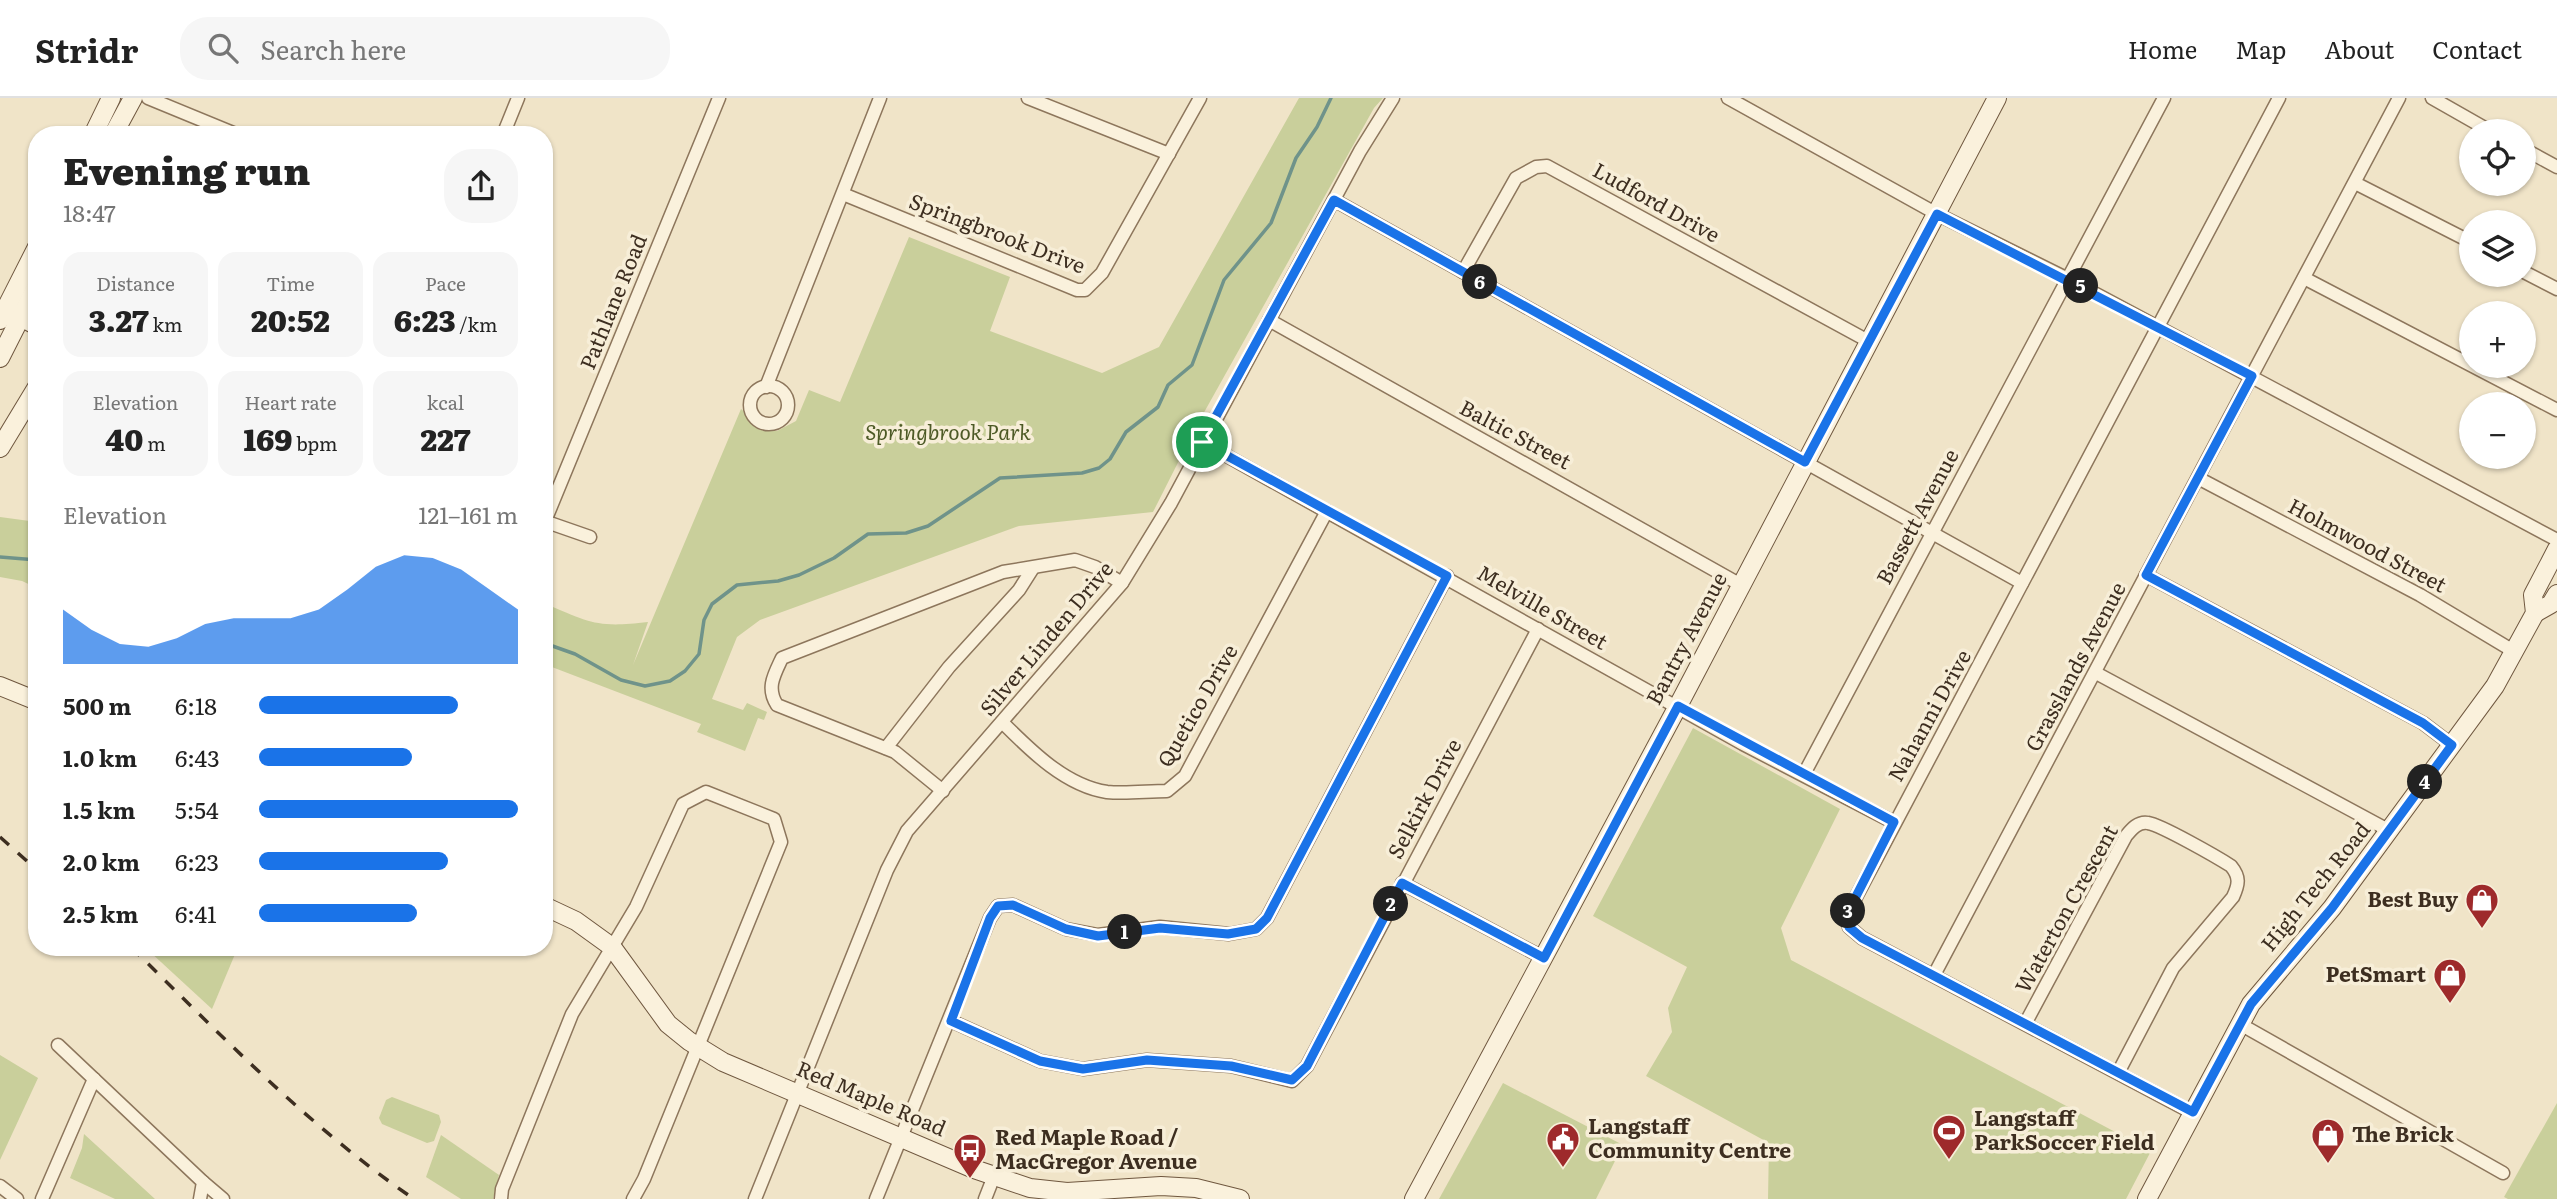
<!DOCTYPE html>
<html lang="en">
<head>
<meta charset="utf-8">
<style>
	:root { --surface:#fff; --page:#f6f6f6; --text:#222; --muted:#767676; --line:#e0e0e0; --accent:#1a73e8 }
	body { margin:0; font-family:Literata,serif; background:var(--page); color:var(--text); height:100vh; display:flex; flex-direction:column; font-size:26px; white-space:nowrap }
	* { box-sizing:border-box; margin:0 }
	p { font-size:23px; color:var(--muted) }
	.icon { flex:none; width:38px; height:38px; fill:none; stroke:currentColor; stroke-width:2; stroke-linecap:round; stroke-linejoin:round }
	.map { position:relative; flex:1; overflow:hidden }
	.details { position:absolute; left:28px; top:28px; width:525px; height:830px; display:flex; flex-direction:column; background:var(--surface); border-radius:28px; box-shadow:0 2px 5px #0004 }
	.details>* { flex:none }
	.tools { position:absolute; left:2459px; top:21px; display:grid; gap:14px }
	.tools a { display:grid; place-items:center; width:77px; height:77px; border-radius:50%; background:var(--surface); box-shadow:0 2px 5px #0004; font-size:35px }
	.pin { position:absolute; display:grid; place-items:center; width:60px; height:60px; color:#fff; margin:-30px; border:4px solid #fff; border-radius:50%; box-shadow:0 2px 7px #0007 }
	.km { position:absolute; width:35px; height:35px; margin:-18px; border-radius:50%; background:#222; color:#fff; font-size:19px; line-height:35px; text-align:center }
	.round { display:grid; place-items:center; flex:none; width:74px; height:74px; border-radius:28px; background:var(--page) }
	.overview { display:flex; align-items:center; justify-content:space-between; height:119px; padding:0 35px }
	h1 { font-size:38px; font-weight:800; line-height:52px }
	.metrics { display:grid; grid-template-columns:repeat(3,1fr); gap:10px; height:119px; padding:7px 35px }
	.metrics div { display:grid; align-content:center; border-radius:18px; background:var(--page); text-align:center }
	.metrics b { font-size:30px; font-weight:800 }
	.metrics small { font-size:19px; font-weight:400 }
	.metrics p { font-size:19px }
	.chart { height:196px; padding:14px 35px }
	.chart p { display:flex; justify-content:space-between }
	.chart svg { width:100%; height:126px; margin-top:7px; fill:var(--accent); opacity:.7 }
	ul { padding:0 35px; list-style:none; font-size:23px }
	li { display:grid; grid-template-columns:112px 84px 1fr; align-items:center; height:52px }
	li i { height:18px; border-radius:9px; background:var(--accent) }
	header { display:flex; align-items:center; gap:42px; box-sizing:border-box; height:98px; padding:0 35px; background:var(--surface); border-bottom:2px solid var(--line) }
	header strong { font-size:33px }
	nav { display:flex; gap:38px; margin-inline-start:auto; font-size:24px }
	.search { width:490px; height:63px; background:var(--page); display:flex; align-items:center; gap:18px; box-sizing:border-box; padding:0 24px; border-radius:28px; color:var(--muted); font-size:26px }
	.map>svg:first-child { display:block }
</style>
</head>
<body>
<header>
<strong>Stridr</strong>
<div class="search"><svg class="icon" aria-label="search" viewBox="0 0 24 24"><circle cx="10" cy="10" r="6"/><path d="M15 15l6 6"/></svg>Search here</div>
<nav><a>Home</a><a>Map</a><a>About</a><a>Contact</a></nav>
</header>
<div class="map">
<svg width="2557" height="1101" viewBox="0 0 2557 1101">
	<rect width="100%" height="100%" fill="#f0e4c8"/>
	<g fill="#c9cf9b">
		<path d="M1299,0H1383L1374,10L1197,327L1153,414L1019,428L760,522L737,539L712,601L743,612L747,605L767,614L764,622L758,620L745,653L697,634L701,626L544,566V505C590,525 597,530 648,524L633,567L741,311L763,329L777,333L796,323L809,292L840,304L909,139L1010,179L990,233L1102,275L1159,249Z"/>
		<polygon points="0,419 37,424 37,490 22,483 0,479"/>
		<polygon points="1693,630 1840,711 1781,830 1791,862 2151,1053 2126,1101 1768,1101 1769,1045 1646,978 1672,934 1668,910 1687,869 1593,818"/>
		<polygon points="151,849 238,849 212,911 149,853"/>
		<polygon points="0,957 38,980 0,1062"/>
		<polygon points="1503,985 1623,1047 1596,1101 1439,1101"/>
		<polygon points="392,999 439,1017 441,1024 434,1043 427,1045 382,1026 379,1020 386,1002"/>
		<polygon points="2557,1005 2557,1101 2508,1101 2504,1099"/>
		<polygon points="84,1036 155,1101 115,1101 70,1080 82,1050"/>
		<polygon points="441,1037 499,1077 493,1101 461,1101 426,1079"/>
	</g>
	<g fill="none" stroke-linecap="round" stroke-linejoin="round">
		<g stroke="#6f938a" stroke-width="3.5">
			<polyline points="0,459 37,462"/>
			<polyline points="544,545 575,556 621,582 645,588 670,583 685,573 699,556 704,522 712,506 737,487 778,483 799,477 834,460 868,436 906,435 928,428 1000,380 1082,375 1099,370 1110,361 1126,334 1158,309 1168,287 1192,267 1224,182 1271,125 1296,60 1317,29 1331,0"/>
		</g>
		<defs>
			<g id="street">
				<polyline points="148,0 238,37"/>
				<polyline points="1028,0 1169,56"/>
				<polyline points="1728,0 1937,116 2068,181 2557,442"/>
				<polyline points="2432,0 2490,33"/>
				<polyline points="503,37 518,0"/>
				<polyline points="2524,51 2557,69"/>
				<polyline points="2355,85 2471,144"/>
				<polyline points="843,96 1077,192 1085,192 1102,175 1200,0"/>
				<polyline points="1334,102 2022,485"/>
				<polyline points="1463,174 1516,80 1536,69 1547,68 1870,244"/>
				<polyline points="2524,174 2557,191"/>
				<polyline points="2304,180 2557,312"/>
				<polyline points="1269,222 1741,487"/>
				<circle cx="769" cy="307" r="19"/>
				<polyline points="766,289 880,0"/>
				<polyline points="1202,344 1743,646 1893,724"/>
				<polyline points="2198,380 2420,497 2515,554"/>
				<polyline points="544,423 590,439"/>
				<polyline points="545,423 719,0"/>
				<polyline points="2146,477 2423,625 2452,647"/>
				<polyline points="2096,575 2390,733"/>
				<path d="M1003,625C1031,653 1066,688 1107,694C1126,696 1148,693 1167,693L1185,678L1327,413"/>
				<polyline points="886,650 949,569 1019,492 1033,470"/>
				<polyline points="1804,676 2164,0"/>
				<path d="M943,693L895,654L777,607C766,590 774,577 782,560L1003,474L1075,462L1095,469L1122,485"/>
				<polyline points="1402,785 1544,860"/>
				<polyline points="1934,877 2399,0"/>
				<polyline points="951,923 1040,963 1083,971 1147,962 1231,968 1292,983 1307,968 1538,531"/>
				<path d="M2025,926L2126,738C2131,732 2138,723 2148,725C2161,727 2217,759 2231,768C2240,779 2239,786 2233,799L2173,870L2119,973"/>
				<polyline points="2240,926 2503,1075"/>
				<polyline points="58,947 203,1084 200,1101"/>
				<polyline points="2193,1015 1862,840 1849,829 1846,818 2279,0"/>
				<polyline points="203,1084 223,1101"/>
				<polyline points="0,1088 17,1101"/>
				<polyline points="42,1101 94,981"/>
				<polyline points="501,1101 502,1091 572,916 636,809 683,706 706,694 774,721 781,744 644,1081 633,1101"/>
				<polyline points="755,1101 887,772 907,733 1122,485 1171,405 1360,53 1393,0"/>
				<polyline points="876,1101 990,820 998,808 1013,807 1066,831 1098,837 1160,829 1229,836 1256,831 1267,820 1447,478"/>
				<polyline points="985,1101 994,1078"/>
			</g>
			<g id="secondary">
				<polyline points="93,37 111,0"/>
				<polyline points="113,37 133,0"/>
				<polyline points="12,214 37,228"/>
				<polyline points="0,222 37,149"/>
				<polyline points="0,260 37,187"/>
				<polyline points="0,350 37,289"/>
				<polyline points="2535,515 2551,506 2557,496"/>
				<polyline points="0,588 37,603"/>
				<polyline points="544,808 576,823 612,849 668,926 689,943 723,964 974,1071 1030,1090 1067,1094 1161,1088 1196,1090 1240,1101"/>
				<polyline points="1414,1101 1678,608 1997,0"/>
				<polyline points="2147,1101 2251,906 2332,810 2495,588 2535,515 2533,497 2557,451"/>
			</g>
		</defs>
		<use href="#street" stroke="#8d765c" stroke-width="15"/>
		<use href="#secondary" stroke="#6f573f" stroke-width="20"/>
		<use href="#street" stroke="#faf1dc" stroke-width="12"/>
		<use href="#secondary" stroke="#faf1dc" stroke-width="18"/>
		<g stroke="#3d2e20" stroke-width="3.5" stroke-dasharray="12 12" stroke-linecap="butt">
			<polyline points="0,739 37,772"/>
			<path d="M131,849C222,938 309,1029 414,1101"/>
		</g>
	</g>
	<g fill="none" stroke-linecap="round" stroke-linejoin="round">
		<defs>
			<polygon id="route" points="1334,102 1805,364 1937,116 2252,278 2146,477 2423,625 2452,647 2332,810 2251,906 2193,1014 1862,840 1849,829 1846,818 1894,724 1678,608 1544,860 1402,785 1307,968 1292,982 1231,968 1147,962 1083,971 1040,963 951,923 990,820 998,808 1013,807 1066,831 1098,838 1160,830 1228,836 1256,831 1267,820 1447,478 1202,344"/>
		</defs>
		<use href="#route" stroke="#fff" stroke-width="14"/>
		<use href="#route" stroke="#1a73e8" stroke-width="9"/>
	</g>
	<defs>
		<symbol id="shop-pin" viewBox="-11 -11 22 30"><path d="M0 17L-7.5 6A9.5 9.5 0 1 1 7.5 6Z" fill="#9e2a2b" stroke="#f7eed8"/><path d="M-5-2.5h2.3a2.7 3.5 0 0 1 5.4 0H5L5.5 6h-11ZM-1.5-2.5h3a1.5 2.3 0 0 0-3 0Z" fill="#fff"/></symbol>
		<symbol id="stadium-pin" viewBox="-11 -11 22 30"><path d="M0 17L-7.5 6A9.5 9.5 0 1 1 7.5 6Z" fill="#9e2a2b" stroke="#f7eed8"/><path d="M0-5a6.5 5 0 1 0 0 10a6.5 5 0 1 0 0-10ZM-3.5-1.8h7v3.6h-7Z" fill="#fff"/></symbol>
		<symbol id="civic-pin" viewBox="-11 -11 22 30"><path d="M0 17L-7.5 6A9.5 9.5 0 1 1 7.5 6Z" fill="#9e2a2b" stroke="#f7eed8"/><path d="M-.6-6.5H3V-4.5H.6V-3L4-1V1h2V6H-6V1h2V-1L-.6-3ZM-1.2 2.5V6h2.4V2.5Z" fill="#fff"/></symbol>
		<symbol id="bus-pin" viewBox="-11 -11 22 30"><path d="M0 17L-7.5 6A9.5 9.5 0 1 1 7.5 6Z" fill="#9e2a2b" stroke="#f7eed8"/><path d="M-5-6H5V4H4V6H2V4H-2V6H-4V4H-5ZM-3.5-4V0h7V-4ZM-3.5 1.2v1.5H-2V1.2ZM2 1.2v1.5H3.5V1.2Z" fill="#fff"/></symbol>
	</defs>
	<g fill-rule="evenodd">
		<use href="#shop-pin" x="2463" y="783" width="38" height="52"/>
		<use href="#shop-pin" x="2431" y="858" width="38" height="52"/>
		<use href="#stadium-pin" x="1930" y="1014" width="38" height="52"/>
		<use href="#shop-pin" x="2309" y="1018" width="38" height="52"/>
		<use href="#civic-pin" x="1544" y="1022" width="38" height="52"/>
		<use href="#bus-pin" x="951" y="1033" width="38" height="52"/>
	</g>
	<g text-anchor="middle" stroke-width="7" stroke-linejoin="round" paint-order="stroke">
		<g font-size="21" fill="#3d2e20" stroke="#f7eed8">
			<text transform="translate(1656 105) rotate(29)" y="7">Ludford Drive</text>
			<text transform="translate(997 136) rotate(21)" y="7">Springbrook Drive</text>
			<text transform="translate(614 204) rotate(-68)" y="7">Pathlane Road</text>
			<text transform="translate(1515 337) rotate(28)" y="7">Baltic Street</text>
			<text transform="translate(1918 419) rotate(-62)" y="7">Bassett Avenue</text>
			<text transform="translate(2367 448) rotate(28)" y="7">Holmwood Street</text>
			<text transform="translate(1542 510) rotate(30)" y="7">Melville Street</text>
			<text transform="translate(1047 541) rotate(-50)" y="7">Silver Linden Drive</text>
			<text transform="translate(1687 541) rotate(-62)" y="7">Bantry Avenue</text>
			<text transform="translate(2076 569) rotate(-62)" y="7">Grasslands Avenue</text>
			<text transform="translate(1198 608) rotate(-60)" y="7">Quetico Drive</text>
			<text transform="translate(1930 618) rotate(-61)" y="7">Nahanni Drive</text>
			<text transform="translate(1425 701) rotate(-62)" y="7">Selkirk Drive</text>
			<text transform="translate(2316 789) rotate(-51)" y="7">High Tech Road</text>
			<text transform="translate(2067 811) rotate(-61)" y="7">Waterton Crescent</text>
			<text transform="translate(871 1001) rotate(23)" y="7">Red Maple Road</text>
		</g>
		<g font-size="21" font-style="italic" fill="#4d5a26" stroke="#f7eed8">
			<text x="948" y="342">Springbrook Park</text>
		</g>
		<g font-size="21" font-weight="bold" fill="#3d2e20" stroke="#f7eed8" text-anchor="start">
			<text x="2458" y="809" text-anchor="end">Best Buy</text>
			<text x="2426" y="884" text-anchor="end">PetSmart</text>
			<text x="1974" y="1028">Langstaff<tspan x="1974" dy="24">ParkSoccer Field</tspan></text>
			<text x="1588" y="1036">Langstaff<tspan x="1588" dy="24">Community Centre</tspan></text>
			<text x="2352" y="1044">The Brick</text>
			<text x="995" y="1047">Red Maple Road /<tspan x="995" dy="24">MacGregor Avenue</tspan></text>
		</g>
	</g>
</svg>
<div class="tools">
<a><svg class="icon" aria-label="locate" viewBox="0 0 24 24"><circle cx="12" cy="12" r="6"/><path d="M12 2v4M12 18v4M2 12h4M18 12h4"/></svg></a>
<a><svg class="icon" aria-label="layers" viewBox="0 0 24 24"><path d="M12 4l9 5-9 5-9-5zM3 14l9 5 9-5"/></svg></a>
<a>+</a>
<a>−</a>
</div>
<div class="pin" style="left:1202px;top:344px;background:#1e9e55"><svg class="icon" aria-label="arrive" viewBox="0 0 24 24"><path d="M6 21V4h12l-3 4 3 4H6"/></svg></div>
<b class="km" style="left:1125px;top:834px">1</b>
<b class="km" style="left:1391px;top:806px">2</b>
<b class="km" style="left:1848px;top:813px">3</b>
<b class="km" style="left:2425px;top:684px">4</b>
<b class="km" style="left:2081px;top:188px">5</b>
<b class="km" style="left:1480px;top:184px">6</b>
<section class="details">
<div class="overview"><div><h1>Evening run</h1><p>18:47</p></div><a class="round"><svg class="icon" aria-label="share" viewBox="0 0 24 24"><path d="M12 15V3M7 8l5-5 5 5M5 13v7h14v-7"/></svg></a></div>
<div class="metrics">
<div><p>Distance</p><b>3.27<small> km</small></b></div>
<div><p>Time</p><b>20:52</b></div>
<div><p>Pace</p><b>6:23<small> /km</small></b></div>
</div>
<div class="metrics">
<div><p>Elevation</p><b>40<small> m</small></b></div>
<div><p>Heart rate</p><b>169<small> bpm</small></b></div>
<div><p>kcal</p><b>227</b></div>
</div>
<div class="chart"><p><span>Elevation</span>121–161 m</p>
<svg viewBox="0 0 160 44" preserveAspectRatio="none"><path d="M0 44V25L10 32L20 37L30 38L40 35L50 30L60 28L70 28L80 28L90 25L100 18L110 10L120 6L130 7L140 11L150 18L160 25V44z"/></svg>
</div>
<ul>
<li><b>500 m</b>6:18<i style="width:77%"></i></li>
<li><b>1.0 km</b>6:43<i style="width:59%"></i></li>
<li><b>1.5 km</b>5:54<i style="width:100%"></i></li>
<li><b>2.0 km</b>6:23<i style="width:73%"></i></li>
<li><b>2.5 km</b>6:41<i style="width:61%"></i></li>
</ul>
</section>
</div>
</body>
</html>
